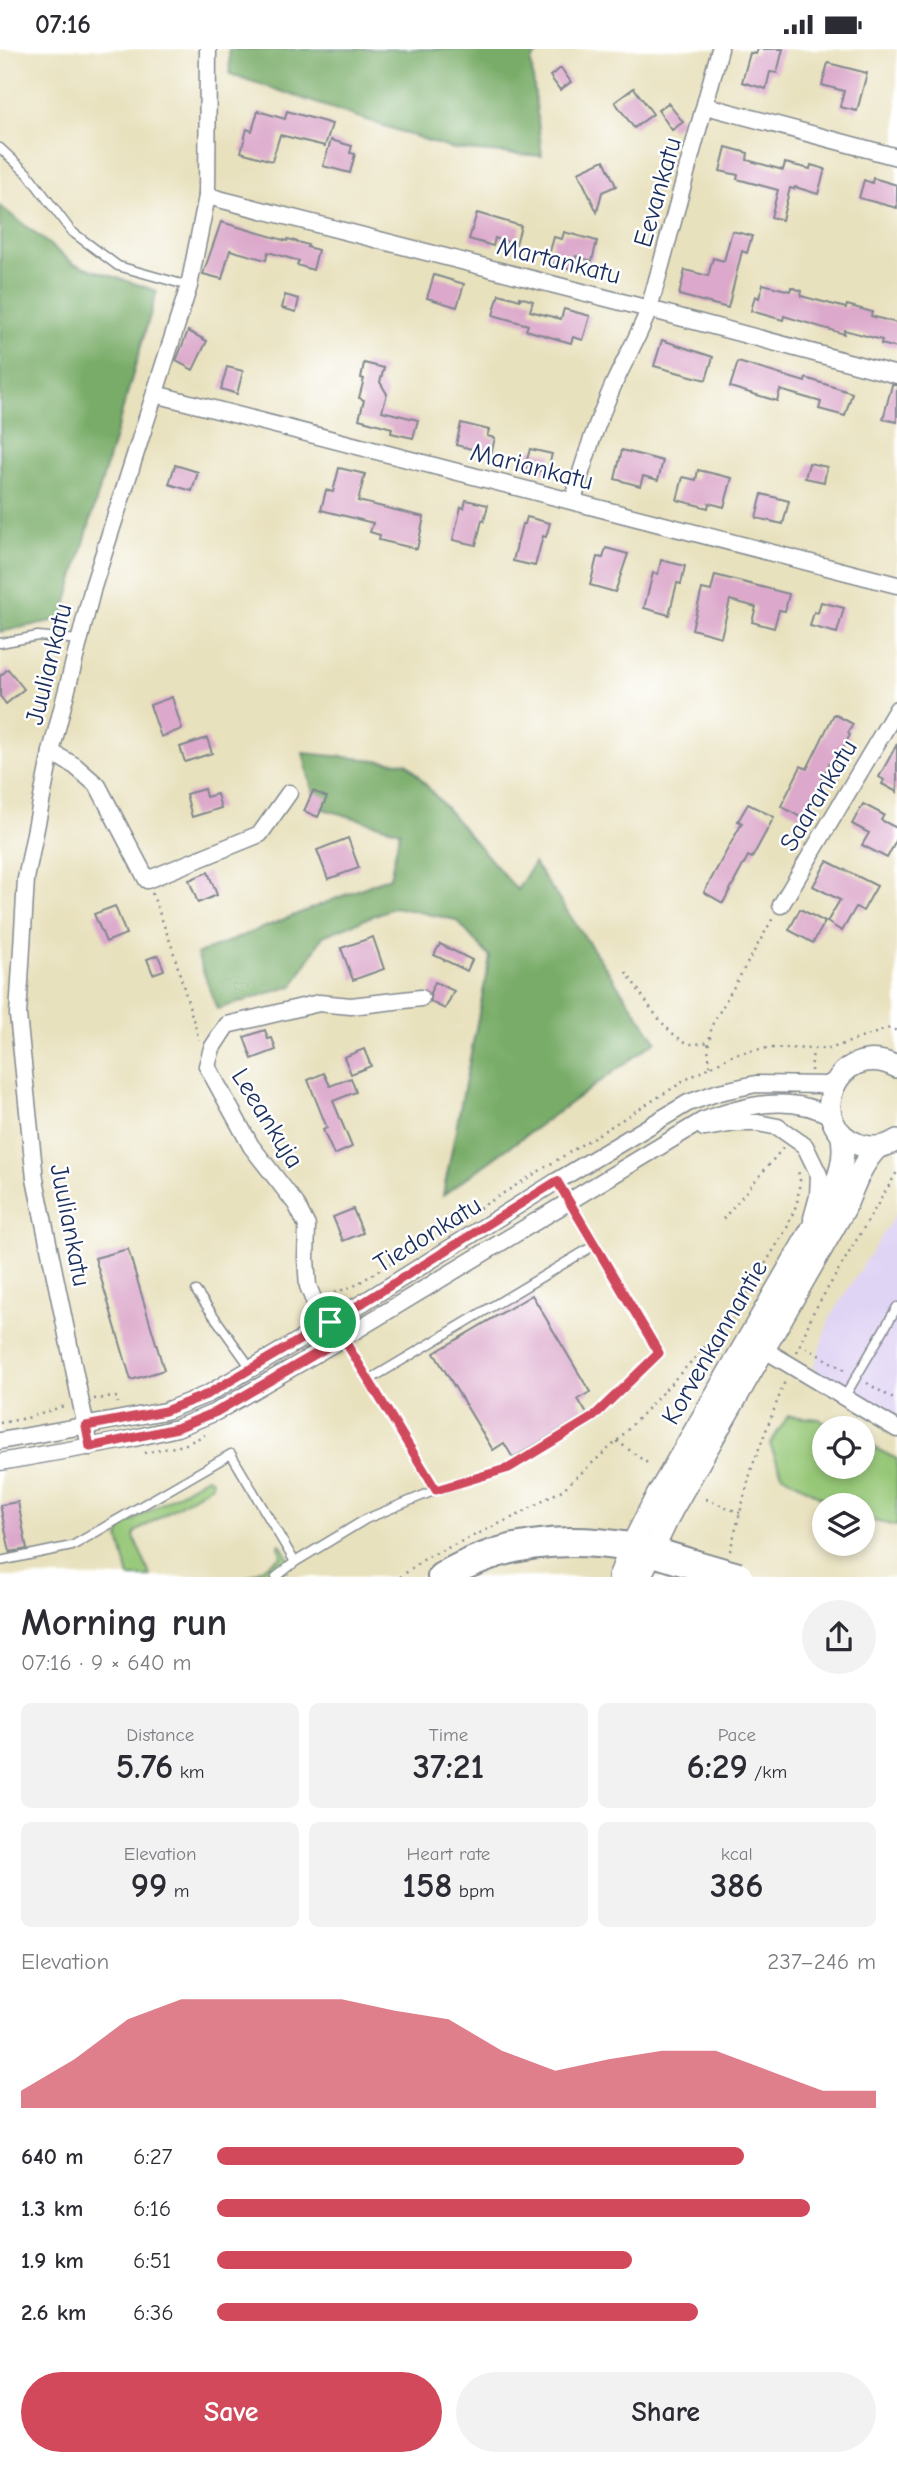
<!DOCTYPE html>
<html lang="en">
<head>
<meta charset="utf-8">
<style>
	:root { --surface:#fff; --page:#f2f2f3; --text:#2b2b33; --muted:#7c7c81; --accent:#d1495b }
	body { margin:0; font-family:"Comic Neue",sans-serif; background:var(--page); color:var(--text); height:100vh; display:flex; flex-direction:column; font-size:26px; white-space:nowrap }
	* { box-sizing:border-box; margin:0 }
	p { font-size:23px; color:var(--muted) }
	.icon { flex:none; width:38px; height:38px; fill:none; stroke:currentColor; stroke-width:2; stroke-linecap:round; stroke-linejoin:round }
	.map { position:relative; height:1528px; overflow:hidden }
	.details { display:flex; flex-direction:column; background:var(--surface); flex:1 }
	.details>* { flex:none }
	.buttons { position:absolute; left:812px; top:1367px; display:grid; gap:14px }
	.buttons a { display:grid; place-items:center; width:63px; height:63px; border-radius:50%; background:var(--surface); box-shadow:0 4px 10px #0003; font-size:35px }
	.pin { position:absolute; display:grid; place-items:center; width:60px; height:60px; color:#fff; margin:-30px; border:4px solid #fff; border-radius:50%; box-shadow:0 2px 7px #0007 }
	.round { display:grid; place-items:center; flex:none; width:74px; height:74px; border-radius:37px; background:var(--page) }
	.summary { display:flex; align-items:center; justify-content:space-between; height:119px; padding:0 21px }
	h1 { font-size:38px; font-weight:700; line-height:52px }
	.stats { display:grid; grid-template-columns:repeat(3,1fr); gap:10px; height:119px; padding:7px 21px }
	.stats div { display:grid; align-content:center; border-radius:10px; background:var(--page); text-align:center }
	.stats b { font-size:35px; font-weight:700 }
	.stats small { font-size:19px; font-weight:400 }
	.stats p { font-size:19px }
	.chart { height:196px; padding:14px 21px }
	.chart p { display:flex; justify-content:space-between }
	.chart svg { width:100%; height:126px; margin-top:7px; fill:var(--accent); opacity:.7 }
	.cta { display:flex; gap:14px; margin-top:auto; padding:14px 21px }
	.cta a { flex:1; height:80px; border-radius:42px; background:var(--accent); color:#fff; font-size:28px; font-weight:700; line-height:80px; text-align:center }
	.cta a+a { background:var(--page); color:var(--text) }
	ul { padding:0 21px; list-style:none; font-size:23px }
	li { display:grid; grid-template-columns:112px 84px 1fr; align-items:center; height:52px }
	li i { height:18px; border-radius:9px; background:var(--accent) }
	.status { display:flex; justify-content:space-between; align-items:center; height:49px; padding:0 35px; background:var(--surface); direction:ltr }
	.status svg { height:19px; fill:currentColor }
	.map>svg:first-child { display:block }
</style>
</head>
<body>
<div class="status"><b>07:16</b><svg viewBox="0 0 49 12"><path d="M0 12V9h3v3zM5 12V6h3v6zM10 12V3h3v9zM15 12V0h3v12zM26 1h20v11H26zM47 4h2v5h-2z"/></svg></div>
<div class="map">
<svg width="897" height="1528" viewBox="0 0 897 1528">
	<rect width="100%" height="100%" fill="#fff"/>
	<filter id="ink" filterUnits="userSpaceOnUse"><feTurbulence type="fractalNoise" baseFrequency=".0143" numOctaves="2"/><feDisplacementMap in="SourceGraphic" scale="14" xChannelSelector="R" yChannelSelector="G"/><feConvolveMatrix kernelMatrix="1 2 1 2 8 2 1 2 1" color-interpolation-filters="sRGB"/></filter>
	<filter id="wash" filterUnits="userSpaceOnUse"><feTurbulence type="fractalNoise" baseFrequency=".00686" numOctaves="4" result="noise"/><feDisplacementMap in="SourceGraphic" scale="28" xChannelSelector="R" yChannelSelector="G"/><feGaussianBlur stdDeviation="1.57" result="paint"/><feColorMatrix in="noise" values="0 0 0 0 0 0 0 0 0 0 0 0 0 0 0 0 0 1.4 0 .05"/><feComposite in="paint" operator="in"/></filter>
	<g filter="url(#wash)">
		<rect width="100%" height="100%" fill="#e8e1bd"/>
		<polygon fill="#e0d4f4" points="897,1162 897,1367 813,1320 830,1269"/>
		<g fill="#96c777" stroke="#587b6a" stroke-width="2">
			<polygon points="788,1367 819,1370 836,1379 824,1379 824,1418 863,1418 863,1393 897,1410 897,1477 863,1470 863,1456 834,1456 782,1425 770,1395"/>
			<polygon points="207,1428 212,1431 212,1436 136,1483 134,1488 151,1528 129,1528 119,1489 122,1478"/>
			<polygon points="280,1495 289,1510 267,1528 248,1528 282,1507 278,1498"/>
		</g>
		<g fill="#78ac68" stroke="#4a6e63" stroke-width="2">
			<polygon points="229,0 541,0 531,12 542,107 452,100 230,25"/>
			<polygon points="0,157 73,214 157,242 62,570 0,583"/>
			<polygon points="303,704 407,714 517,841 534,814 656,992 443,1146 490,908 456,871 395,858 323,887 293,937 217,960 197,905 390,828 400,782 316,758"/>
		</g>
		<g id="blocks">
			<g fill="#dca8cb">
				<polygon points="758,0 783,0 777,24 770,23 766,40 742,33 750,4 756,5"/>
				<polygon points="828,14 867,24 857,62 840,58 844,42 822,36"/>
				<polygon points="561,19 571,33 560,41 550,27"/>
				<polygon points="634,39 653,65 634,79 615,53"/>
				<polygon points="668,54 683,73 672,81 658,61"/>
				<polygon points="258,62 285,70 287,62 332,75 325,97 280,86 272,112 241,103 247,80 252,82"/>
				<polygon points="331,91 352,97 350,104 355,105 350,124 323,117"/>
				<polygon points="726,98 748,104 747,111 783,121 785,114 810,120 811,116 825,120 818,145 795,138 794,140 790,139 782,171 771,168 778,141 737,130 738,126 720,122"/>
				<polygon points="604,111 616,137 602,143 597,163 578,123"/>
				<polygon points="873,129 897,136 897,159 859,149 864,131 872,134"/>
				<polygon points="477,164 521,177 516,195 495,189 493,197 469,190"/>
				<polygon points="221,173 287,192 288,190 308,196 307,198 318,201 313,221 297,216 299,212 268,203 266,211 230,201 222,230 203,225"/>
				<polygon points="732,182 752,187 747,204 742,202 728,259 679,246 685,221 708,227 713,209 724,212"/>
				<polygon points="564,183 597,192 592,212 576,207 572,220 547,213 554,188 562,190"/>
				<polygon points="434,226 464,235 457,258 427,249"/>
				<polygon points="763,235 790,242 791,238 802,242 801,247 846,259 847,256 872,263 871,267 897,274 897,299 881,295 882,291 844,281 844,285 784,267 783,271 751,262 755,247 759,249"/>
				<polygon points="499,245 520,251 520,248 533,252 530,262 561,270 564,260 590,267 583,291 573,288 571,294 526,281 528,276 493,266"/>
				<polygon points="285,246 299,250 296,263 282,259"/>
				<polygon points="188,282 207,292 193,321 176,312"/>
				<polygon points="662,291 713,308 706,331 654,317"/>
				<polygon points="738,313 805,333 806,329 852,344 845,367 819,360 821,353 780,341 777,352 730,338"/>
				<polygon points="364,314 384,319 380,333 387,345 382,362 418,371 413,389 391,384 392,379 359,370 364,351 359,349 364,330 361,329"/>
				<polygon points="227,318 243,322 237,345 221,340"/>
				<polygon points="892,336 897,336 897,373 883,370"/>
				<polygon points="461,374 489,381 487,387 495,389 491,405 456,396"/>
				<polygon points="530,400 552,405 547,424 525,418"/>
				<polygon points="622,401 663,412 658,431 643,427 640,437 615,430"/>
				<polygon points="809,414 827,418 824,433 805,429"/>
				<polygon points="175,416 198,423 192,442 169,435"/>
				<polygon points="339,419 365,425 358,452 424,468 417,500 379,491 380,486 370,483 373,474 321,461 326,441 333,443"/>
				<polygon points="698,421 732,429 724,458 709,454 708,459 677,451 683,428 696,431"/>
				<polygon points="762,445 789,452 783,475 756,469"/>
				<polygon points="466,451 488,456 484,472 482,471 476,496 453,491 461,458 464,459"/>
				<polygon points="527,468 550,474 546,488 543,487 535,517 513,512 522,475 525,475"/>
				<polygon points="606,499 628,505 615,543 590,536 597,508 603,509"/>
				<polygon points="661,511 685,517 681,535 677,534 669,566 644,559 653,524 658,525"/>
				<polygon points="715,526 789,545 785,562 779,561 774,579 752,573 756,558 730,551 721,588 692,580 702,540 711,542"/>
				<polygon points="821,553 844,559 837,584 810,577 814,563 818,564"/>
				<polygon points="8,620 24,640 6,655 0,647 0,627"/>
				<polygon points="172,648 182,680 161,688 150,656"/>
				<polygon points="834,665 853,675 848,684 850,686 833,718 829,715 802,769 781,757 801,717 807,720"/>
				<polygon points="207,689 212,704 185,713 180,698"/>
				<polygon points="897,695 897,743 882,735 884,731 879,728"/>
				<polygon points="204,740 206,748 217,745 221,759 192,768 186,745"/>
				<polygon points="313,742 327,748 318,768 304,762"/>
				<polygon points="748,755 774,768 752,809 748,807 723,854 704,843 742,774 738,772"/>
				<polygon points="863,755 884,766 881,771 897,779 897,790 887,809 862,796 869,784 852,775"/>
				<polygon points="348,789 359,819 328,830 317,801"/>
				<polygon points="827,812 877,837 863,862 856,858 842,882 827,873 840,851 813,837"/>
				<polygon points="208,823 217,846 198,854 189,831"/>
				<polygon points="115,857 126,885 106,893 94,865"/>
				<polygon points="800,860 825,873 813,894 789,881"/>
				<polygon points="373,888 384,920 353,931 341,899"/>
				<polygon points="440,895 472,911 467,922 434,906"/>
				<polygon points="158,906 164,921 153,925 147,910"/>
				<polygon points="435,933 454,942 445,960 431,953 430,944"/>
				<polygon points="265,981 268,990 272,989 276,1001 252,1010 244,988"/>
				<polygon points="364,1000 371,1017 351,1025 344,1008"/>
				<polygon points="324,1024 330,1037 351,1029 356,1043 333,1052 352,1098 334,1106 323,1081 327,1079 308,1031"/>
				<polygon points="353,1160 363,1184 343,1192 333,1168"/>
				<polygon points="128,1200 164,1321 131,1331 95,1209"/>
				<polygon points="532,1246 590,1343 578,1350 587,1365 513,1409 504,1394 493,1401 434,1304"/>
				<polygon points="18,1453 27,1500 10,1503 0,1456"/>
			</g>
		</g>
	</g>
	<g filter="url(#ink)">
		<use href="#blocks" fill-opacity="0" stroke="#82888e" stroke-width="2"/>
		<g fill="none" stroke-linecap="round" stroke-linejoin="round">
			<defs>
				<g id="lane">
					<polyline points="0,99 28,125 71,182 118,217 189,237"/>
					<polyline points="0,594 38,587 79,591"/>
					<polyline points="196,1242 251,1319"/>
					<polyline points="343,1289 436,1441"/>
					<polyline points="369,1331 595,1196"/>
					<polyline points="844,1349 897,1258"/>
					<polyline points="0,1512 72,1497 231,1405 295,1513"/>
					<polyline points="276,1528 295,1513 366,1470 436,1441 509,1419 593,1369 659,1304 557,1132"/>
				</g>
				<g id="street">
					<polyline points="706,57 897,108"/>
					<polyline points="207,147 649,260 897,326"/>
					<polyline points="155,345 897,536"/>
					<path d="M573,452C583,414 596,375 612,339C624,312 639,287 649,260L720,0"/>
					<polyline points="51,703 75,717 98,737 147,831 260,785 289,744"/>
					<polyline points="781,856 897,660"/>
					<polyline points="704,1079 735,1074 758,1074 778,1078 805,1097 819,1126 818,1147 812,1169"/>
					<polyline points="335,1279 314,1252 308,1237 306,1210 307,1177 296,1155 251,1097 207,1017 212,999 227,976 319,954 351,957 421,949"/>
					<polyline points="765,1301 897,1380"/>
					<polyline points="0,1392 165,1362 208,1345 364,1253 557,1132 688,1054 719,1043 756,1035 826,1036 837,1031"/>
					<polyline points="90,1398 35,1130 18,966 26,830 51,703 93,538 189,237 207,147 208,0"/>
					<path d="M0,1413L126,1391L177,1379L216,1363L343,1289L702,1072C744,1056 791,1044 832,1068"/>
				</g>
				<g id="secondary">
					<path d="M897,1018C837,987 801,1076 860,1096C873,1100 886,1098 897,1091"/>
					<path d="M619,1528L631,1498L654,1452L829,1150C839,1129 847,1107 841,1084"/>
					<path d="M640,1528L672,1461L845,1159C854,1137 861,1115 878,1098"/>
				</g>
				<path id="highway" d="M442,1528C502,1493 562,1487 630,1498C651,1501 672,1509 693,1515"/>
			</defs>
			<use href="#lane" stroke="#82888e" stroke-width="11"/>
			<use href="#street" stroke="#82888e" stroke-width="19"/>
			<use href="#secondary" stroke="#82888e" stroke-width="24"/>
			<use href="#highway" stroke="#82888e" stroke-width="32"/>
			<g stroke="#82888e" stroke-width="2.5" stroke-dasharray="2 5" stroke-linecap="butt">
				<polyline points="152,844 172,898 199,991"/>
				<path d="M626,923C641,943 666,990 692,995C697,995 704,994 709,993"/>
				<polyline points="710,1017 708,999 712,976 773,869"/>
				<polyline points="811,1022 813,1001"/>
				<polyline points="723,1170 783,1099"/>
				<polyline points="328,1246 354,1237 689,1029 735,1005 767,999 829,1000 890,979 897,982"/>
				<polyline points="800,1295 846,1322"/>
				<polyline points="797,1303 813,1264 897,1123"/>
				<polyline points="867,1334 897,1352"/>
				<polyline points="94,1350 117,1348 118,1354"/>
				<polyline points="0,1374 27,1369 64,1357"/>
				<polyline points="617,1392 650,1416"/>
				<polyline points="144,1404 184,1396 205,1386"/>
				<polyline points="706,1450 740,1464"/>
				<polyline points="730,1502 752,1418 785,1332"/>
				<polyline points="400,1528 426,1509 520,1465 562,1441 617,1392 733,1268 787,1179 797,1154 800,1131 798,1121"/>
			</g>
			<use href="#lane" stroke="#fff" stroke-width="8"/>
			<use href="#street" stroke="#fff" stroke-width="16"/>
			<use href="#secondary" stroke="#fff" stroke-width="21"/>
			<use href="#highway" stroke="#fff" stroke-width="28"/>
			<defs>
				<polyline id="highway-bridge" points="693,1515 738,1528"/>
			</defs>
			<use href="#highway-bridge" stroke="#82888e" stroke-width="32" stroke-linecap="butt"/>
			<use href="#highway-bridge" stroke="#fff" stroke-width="28"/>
		</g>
	</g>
	<g fill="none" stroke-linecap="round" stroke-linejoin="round" filter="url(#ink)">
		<defs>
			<polygon id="route" points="557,1132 659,1304 593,1368 509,1419 436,1441 343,1289 216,1363 177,1379 90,1398 86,1377 165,1362 208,1345 364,1253"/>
		</defs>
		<use href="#route" stroke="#fff" stroke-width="14"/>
		<use href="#route" stroke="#d1495b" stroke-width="9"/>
	</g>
	<g text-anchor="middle" stroke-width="5" stroke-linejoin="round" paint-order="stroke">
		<g font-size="26" fill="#1b2f5e" stroke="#fff">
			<text transform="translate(657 143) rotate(-74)" y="9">Eevankatu</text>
			<text transform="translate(559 211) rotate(14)" y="9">Martankatu</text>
			<text transform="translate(532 417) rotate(14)" y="9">Mariankatu</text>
			<text transform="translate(48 615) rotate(-76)" y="9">Juuliankatu</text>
			<text transform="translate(818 746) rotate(-59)" y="9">Saarankatu</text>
			<text transform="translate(268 1069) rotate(58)" y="9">Leeankuja</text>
			<text transform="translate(71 1176) rotate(79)" y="9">Juuliankatu</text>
			<text transform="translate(427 1185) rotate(-32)" y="9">Tiedonkatu</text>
			<text transform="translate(714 1293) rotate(-60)" y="9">Korvenkannantie</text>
		</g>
	</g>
</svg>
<div class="buttons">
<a><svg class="icon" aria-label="locate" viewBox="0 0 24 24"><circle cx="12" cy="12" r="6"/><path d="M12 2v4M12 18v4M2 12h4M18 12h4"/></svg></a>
<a><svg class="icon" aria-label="layers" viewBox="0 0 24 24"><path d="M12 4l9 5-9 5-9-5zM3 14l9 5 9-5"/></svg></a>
</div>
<div class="pin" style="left:330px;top:1273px;background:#1e9e55"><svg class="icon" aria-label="arrive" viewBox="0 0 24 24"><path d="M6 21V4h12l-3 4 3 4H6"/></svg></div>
</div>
<section class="details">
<div class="summary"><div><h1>Morning run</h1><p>07:16 · 9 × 640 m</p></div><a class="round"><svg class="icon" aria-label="share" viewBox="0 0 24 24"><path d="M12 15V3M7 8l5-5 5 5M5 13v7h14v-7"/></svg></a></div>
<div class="stats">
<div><p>Distance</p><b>5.76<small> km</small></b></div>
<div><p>Time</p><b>37:21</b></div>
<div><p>Pace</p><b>6:29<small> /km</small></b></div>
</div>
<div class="stats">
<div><p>Elevation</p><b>99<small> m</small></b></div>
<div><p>Heart rate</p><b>158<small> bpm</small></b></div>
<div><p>kcal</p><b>386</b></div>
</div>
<div class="chart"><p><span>Elevation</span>237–246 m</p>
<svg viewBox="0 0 160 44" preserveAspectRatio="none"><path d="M0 44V38L10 27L20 13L30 6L40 6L50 6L60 6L70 10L80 13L90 24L100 31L110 27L120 24L130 24L140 31L150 38L160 38V44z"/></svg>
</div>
<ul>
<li><b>640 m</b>6:27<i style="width:80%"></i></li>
<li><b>1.3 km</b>6:16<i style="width:90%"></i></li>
<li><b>1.9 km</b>6:51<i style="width:63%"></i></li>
<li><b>2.6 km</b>6:36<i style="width:73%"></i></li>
</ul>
<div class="cta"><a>Save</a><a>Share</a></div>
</section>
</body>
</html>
